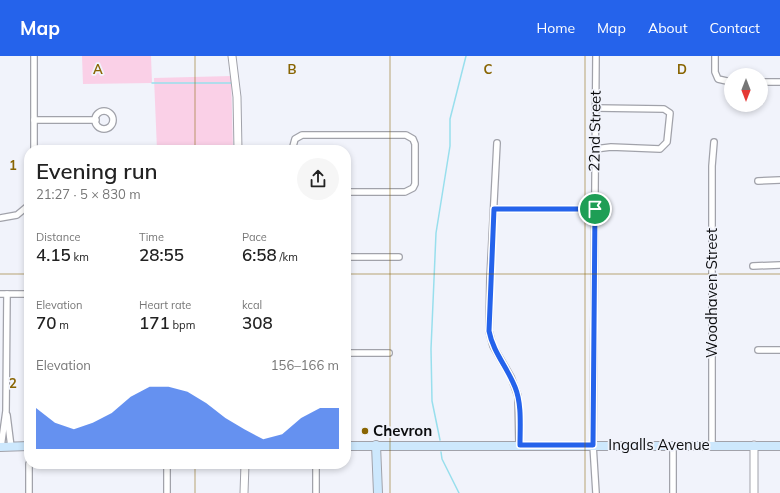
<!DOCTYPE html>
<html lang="en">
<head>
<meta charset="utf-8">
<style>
	:root { --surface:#fff; --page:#f6f6f6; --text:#222; --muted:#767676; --accent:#2563eb }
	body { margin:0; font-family:Mulish,sans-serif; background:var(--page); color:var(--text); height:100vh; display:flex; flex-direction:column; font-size:15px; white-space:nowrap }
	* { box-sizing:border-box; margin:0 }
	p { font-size:13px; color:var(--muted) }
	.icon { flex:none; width:22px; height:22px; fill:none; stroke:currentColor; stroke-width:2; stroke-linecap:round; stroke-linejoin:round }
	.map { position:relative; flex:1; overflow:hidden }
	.sheet { position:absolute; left:24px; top:89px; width:327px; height:324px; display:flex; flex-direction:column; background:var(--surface); border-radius:16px; box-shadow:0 2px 6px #0003 }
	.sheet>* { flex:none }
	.needle { width:26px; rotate:180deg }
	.fabs { position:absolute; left:724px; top:12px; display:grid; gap:8px }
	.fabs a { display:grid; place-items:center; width:44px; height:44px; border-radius:50%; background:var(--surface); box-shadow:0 2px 6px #0003; font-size:20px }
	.pin { position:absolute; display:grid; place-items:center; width:34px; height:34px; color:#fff; margin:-17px; border:2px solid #fff; border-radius:50%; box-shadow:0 1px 4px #0007 }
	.round { display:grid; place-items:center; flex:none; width:42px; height:42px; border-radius:21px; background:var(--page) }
	.headline { display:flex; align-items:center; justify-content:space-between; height:68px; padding:0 12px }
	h1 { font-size:22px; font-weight:600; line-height:30px }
	.stats { display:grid; grid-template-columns:repeat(3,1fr); gap:6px; height:68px; padding:4px 12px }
	.stats div { display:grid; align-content:center }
	.stats b { font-size:17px; font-weight:600 }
	.stats small { font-size:11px; font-weight:400 }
	.stats p { font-size:11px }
	.chart { height:112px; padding:8px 12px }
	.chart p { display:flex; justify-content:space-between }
	.chart svg { width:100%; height:72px; margin-top:4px; fill:var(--accent); opacity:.7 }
	header { display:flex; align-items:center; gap:24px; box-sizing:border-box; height:56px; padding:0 20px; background:var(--accent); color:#fff }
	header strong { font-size:19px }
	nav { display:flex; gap:22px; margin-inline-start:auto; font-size:14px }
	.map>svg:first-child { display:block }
</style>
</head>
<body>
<header>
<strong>Map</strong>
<nav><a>Home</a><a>Map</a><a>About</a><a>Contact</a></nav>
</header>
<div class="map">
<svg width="780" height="437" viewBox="0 0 780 437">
	<rect width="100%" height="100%" fill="#f1f3fb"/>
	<g fill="#fad0e7">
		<polygon points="82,0 151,0 152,27 83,28"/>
		<polygon points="231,20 233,94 157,94 154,22"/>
	</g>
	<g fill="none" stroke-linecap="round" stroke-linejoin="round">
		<g stroke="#98dfed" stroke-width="1.5">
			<polyline points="152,27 231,27"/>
			<polyline points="440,384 432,345 431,293 436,177 450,90 450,63 466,0"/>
			<polyline points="441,396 442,403 459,437"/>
		</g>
		<defs>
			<g id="minor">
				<polyline points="34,0 34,94"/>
				<polyline points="596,0 593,389 596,437"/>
				<polyline points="715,0 715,16 718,23 731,26"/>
				<polyline points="761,26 780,26"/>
				<circle cx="104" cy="64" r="9"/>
				<polyline points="34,64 96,64"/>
				<polyline points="497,87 490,222 489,275 493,290 511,321 518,340 519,389"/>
				<polyline points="595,93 611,91 660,93 667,86 670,57 664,53 596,52"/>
				<polyline points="292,94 295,83 302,79 406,79 413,83 415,88 415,128 413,132 405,136 346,136"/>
				<polyline points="758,125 780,124"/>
				<polyline points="494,153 595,153"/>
				<polyline points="0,162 17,159 29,149"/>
				<polyline points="346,201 399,201"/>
				<polyline points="753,210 780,209"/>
				<polyline points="0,238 29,238"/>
				<polyline points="758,294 780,294"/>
				<polyline points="346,297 389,297"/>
				<polyline points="7,359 11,391"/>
				<polyline points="673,389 673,437"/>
				<polyline points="712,389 712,110 714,86"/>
				<polyline points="1,391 6,355 7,238"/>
				<polyline points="167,408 167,437"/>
				<polyline points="29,437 29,408"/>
				<polyline points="316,437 316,408"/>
			</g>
			<g id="tertiary">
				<polyline points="232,0 237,41 238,94"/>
				<polyline points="754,389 754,437"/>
				<polyline points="244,437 245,408"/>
			</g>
			<g id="secondary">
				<polyline points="376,389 378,437"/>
				<polyline points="346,390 780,390"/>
				<polyline points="0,391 29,390"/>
			</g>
		</defs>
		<use href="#minor" stroke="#a1a2aa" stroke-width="8"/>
		<use href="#tertiary" stroke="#a1a2aa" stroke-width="9"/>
		<use href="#secondary" stroke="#a1a2aa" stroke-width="10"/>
		<use href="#minor" stroke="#fff" stroke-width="5.5"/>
		<use href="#tertiary" stroke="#fff" stroke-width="7"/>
		<use href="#secondary" stroke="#cde8fd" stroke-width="8"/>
	</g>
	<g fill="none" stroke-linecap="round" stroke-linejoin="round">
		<defs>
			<path id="route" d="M494,153H595L593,389H520C520,370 522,348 515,331C507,311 493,296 489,275Z"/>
		</defs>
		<use href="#route" stroke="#fff" stroke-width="8"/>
		<use href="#route" stroke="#2563eb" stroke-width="5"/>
	</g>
	<path fill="none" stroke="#896503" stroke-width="1" stroke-opacity="0.55" d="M195,0V94M390,0V437M585,0V437M0,218H29M346,218H780M195,408V437"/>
	<circle fill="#896503" stroke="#f1f3fb" stroke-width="1.5" cx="365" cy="375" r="4"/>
	<g text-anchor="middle" stroke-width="3.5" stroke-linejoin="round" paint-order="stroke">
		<g font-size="15" fill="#0b0c0e" stroke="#f1f3fb">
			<text transform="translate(595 75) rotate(-89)" y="5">22nd Street</text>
			<text transform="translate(712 237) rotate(-90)" y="5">Woodhaven Street</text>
			<text x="659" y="394">Ingalls Avenue</text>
		</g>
		<g font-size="15" font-weight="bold" fill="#0b0c0e" stroke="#f1f3fb" text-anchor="start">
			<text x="373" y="380">Chevron</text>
		</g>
	</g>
	<g font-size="13" text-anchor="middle" font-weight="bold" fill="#896503" stroke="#f1f3fb" stroke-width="3.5" stroke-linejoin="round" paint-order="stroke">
		<text x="98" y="18">A</text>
		<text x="292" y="18">B</text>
		<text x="488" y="18">C</text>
		<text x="682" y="18">D</text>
		<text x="13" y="114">1</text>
		<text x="13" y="332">2</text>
	</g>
</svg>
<div class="fabs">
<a><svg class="needle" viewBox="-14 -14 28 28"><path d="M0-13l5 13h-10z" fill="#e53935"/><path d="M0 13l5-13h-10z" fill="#767676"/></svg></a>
</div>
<div class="pin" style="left:595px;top:153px;background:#1e9e55"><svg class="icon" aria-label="arrive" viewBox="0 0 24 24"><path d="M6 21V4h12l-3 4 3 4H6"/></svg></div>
<section class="sheet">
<div class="headline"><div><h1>Evening run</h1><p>21:27 · 5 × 830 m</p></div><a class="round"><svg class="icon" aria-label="share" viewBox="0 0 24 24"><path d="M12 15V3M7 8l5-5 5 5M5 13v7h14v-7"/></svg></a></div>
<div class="stats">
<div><p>Distance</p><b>4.15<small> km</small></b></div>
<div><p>Time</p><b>28:55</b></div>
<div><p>Pace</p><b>6:58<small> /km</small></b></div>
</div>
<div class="stats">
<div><p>Elevation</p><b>70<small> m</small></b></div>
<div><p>Heart rate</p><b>171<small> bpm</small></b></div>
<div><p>kcal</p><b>308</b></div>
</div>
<div class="chart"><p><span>Elevation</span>156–166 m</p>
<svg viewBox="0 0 160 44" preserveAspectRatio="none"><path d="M0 44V19L10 28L20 32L30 28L40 22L50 12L60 6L70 6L80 9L90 16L100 25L110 32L120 38L130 35L140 25L150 19L160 19V44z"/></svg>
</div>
</section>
</div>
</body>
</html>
